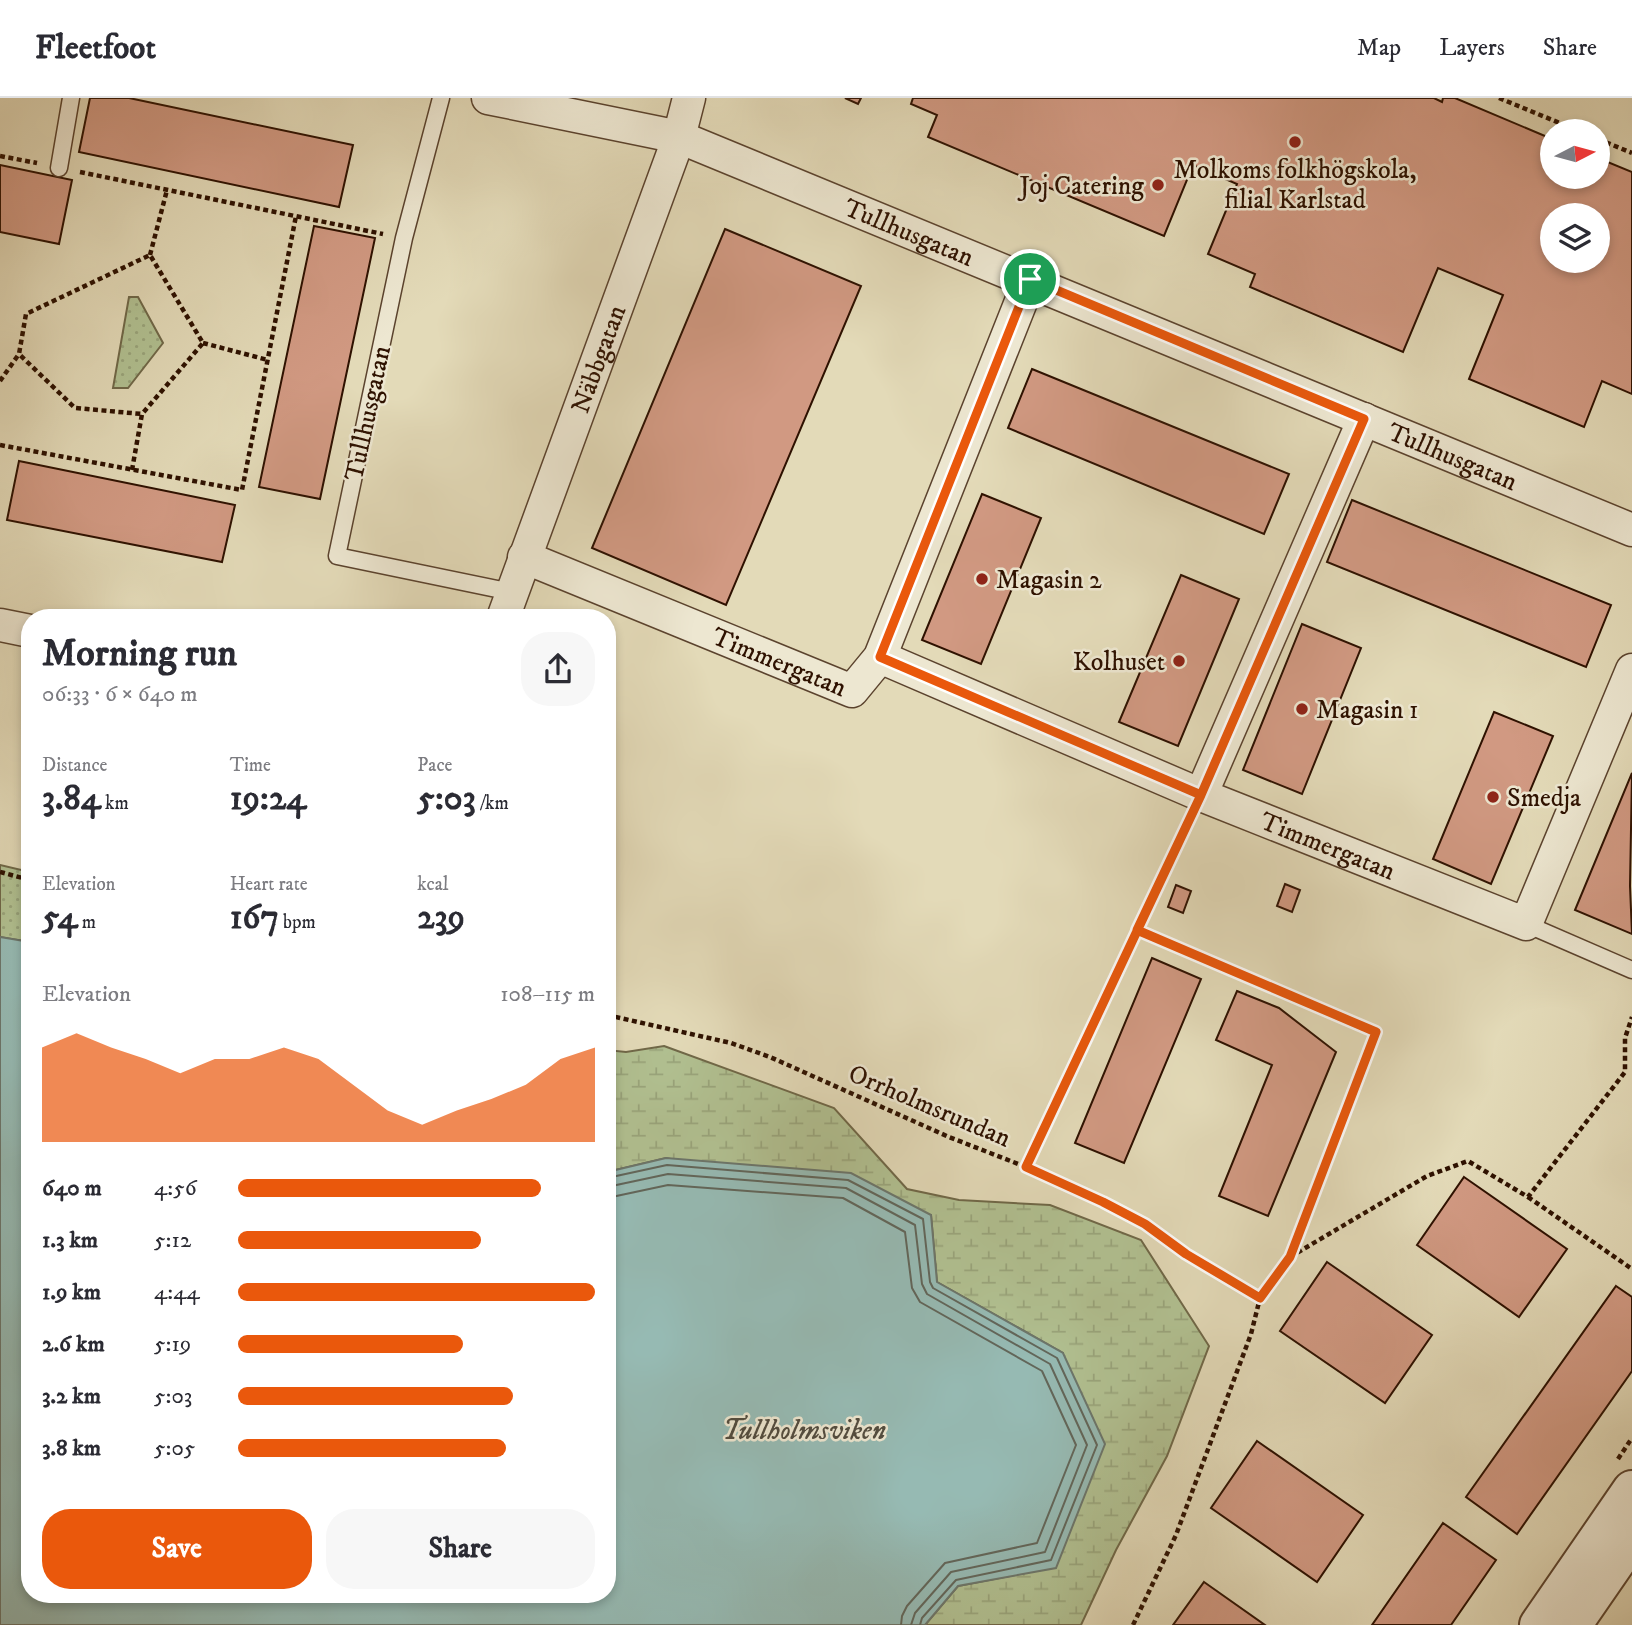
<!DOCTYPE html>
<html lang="en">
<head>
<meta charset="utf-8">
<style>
	:root { --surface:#fff; --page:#f7f7f7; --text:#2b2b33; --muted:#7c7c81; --line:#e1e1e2; --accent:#ea580c }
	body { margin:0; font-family:"IM FELL DW Pica",serif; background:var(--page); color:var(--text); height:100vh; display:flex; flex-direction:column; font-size:26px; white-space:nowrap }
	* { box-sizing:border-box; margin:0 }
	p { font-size:23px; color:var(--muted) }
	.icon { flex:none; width:38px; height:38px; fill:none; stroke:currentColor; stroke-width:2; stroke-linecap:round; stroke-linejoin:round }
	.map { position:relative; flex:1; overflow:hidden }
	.side { position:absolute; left:21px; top:511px; width:595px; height:994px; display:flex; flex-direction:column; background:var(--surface); border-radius:28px; box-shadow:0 4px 10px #0003 }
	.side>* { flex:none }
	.needle { width:46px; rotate:84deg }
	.fabs { position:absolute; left:1540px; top:21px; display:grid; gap:14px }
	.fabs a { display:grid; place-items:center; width:70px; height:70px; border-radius:50%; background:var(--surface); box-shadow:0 4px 10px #0003; font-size:35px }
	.pin { position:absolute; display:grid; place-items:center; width:60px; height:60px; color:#fff; margin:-30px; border:4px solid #fff; border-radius:50%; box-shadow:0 2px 7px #0007 }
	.round { display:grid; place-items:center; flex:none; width:74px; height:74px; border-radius:28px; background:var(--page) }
	.head { display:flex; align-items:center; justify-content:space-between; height:119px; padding:0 21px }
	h1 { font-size:38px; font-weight:700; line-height:52px }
	.figures { display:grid; grid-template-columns:repeat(3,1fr); gap:10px; height:119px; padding:7px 21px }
	.figures div { display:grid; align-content:center }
	.figures b { font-size:35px; font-weight:700 }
	.figures small { font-size:19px; font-weight:400 }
	.figures p { font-size:19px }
	.chart { height:196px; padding:14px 21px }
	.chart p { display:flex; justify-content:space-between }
	.chart svg { width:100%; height:126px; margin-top:7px; fill:var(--accent); opacity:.7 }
	.button { display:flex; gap:14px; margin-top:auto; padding:14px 21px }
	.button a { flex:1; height:80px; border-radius:28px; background:var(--accent); color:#fff; font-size:28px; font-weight:700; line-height:80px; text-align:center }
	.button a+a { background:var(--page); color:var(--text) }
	ul { padding:0 21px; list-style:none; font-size:23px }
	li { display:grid; grid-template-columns:112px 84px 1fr; align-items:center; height:52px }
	li i { height:18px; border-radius:9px; background:var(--accent) }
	header { display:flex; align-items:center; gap:42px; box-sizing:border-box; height:98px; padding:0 35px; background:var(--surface); border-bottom:2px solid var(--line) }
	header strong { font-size:33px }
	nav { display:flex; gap:38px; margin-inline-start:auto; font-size:24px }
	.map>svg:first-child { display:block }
</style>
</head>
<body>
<header>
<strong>Fleetfoot</strong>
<nav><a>Map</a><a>Layers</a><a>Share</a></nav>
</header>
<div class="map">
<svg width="1632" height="1527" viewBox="0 0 1632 1527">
	<defs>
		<pattern id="green-dots" width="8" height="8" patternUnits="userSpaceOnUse" patternTransform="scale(1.75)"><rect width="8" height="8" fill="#b1c091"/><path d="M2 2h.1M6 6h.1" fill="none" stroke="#99a47b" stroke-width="1.8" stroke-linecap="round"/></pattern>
		<pattern id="wetland-marsh" width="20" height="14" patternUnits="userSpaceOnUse" patternTransform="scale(1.75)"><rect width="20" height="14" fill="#b1c091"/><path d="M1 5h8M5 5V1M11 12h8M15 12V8" fill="none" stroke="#99a47b"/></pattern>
	</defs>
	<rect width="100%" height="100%" fill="#e3dab8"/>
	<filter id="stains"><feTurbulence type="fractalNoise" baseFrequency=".00286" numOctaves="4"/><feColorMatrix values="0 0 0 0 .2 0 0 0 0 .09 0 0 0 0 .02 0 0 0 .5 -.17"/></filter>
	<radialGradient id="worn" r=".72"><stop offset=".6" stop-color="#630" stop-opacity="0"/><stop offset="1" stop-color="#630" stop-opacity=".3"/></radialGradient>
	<g fill="url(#green-dots)" stroke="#706848" stroke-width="2">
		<polygon points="129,199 138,199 163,245 128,290 113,290"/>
		<polygon points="0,767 30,774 30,844 0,839"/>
	</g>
	<polygon fill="url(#wetland-marsh)" stroke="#706848" stroke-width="2" points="664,948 834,1010 907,1091 959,1102 1050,1107 1141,1142 1209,1248 1167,1358 1116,1452 1081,1527 925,1527 958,1488 1056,1469 1063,1255 937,1184 931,1117 666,1060 607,1074 607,952 626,954"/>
	<polygon fill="#96bab3" stroke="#6c766b" stroke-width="2" points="0,839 30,844 30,1496 607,1496 607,1074 666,1060 851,1075 931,1117 937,1184 1063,1255 1105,1346 1056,1470 958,1488 925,1527 0,1527"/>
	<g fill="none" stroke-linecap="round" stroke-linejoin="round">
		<g stroke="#62665a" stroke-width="2">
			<polyline points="607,1080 667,1067 848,1082 923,1121 930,1184 933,1190 1057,1260 1097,1347 1051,1462 956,1482 922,1520 920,1527"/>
			<polyline points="607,1089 668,1076 846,1090 915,1127 922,1186 927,1196 1050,1266 1087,1347 1045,1454 951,1474 915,1515 911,1527"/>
			<polyline points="607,1100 668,1087 843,1100 905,1134 912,1190 920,1204 1042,1273 1076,1347 1037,1445 945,1465 907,1508 902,1518 901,1527"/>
		</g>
	</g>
	<g fill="#d19982" stroke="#2e1100" stroke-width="2" fill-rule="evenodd">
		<polygon points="90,0 129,0 353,47 339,109 79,54"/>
		<polygon points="845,0 861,0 858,6"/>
		<path d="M913,0H1434L1442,4L1443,0H1455L1552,41V79H1598V60L1632,74V296L1602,283L1584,329L1469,281L1503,197L1438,170L1403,254L1250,189L1255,176L1208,156L1237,86L1193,67L1164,138L928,39L937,17L911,6ZM1552,117H1598V163H1552Z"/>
		<polygon points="0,67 72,82 59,146 0,134"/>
		<polygon points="314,128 375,140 320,401 259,389"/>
		<polygon points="725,131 861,188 726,507 592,450"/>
		<polygon points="1032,271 1289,376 1264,436 1008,330"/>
		<polygon points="19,363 235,407 222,464 7,422"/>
		<polygon points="982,396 1041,420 981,566 922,542"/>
		<polygon points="1352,402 1611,507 1586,569 1327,464"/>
		<polygon points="1181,477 1239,501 1178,648 1119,624"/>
		<polygon points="1302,526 1361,550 1302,696 1243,672"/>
		<polygon points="1494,614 1553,638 1491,786 1433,761"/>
		<polygon points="1632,675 1630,788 1632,836 1575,812"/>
		<polygon points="1285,786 1300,792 1292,814 1277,808"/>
		<polygon points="1176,787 1191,793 1183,815 1168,809"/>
		<polygon points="1152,860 1201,881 1124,1065 1075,1045"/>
		<polygon points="1237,893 1279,910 1336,954 1268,1118 1219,1098 1272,967 1216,942"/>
		<polygon points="1464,1079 1567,1151 1519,1219 1417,1147"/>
		<polygon points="1327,1164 1432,1237 1385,1305 1280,1233"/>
		<polygon points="1616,1188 1632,1199 1632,1273 1517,1436 1466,1399"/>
		<polygon points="1257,1343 1363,1417 1317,1484 1211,1410"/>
		<polygon points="1443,1425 1496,1462 1451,1527 1372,1527"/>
		<polygon points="1204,1484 1265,1527 1173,1527"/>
	</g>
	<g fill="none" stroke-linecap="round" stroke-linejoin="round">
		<defs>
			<g id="service">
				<polyline points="441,0 404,140 337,458 511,494"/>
				<polyline points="59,70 71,0"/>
				<polyline points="1526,826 1632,872"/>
			</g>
			<g id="minor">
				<path id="s1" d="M488,0L679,39L1632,432"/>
				<path id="s2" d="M524,459L852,593L880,559L1030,181"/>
				<path id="s3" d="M503,520L679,39L689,0"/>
				<polyline points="0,527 30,533"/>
				<path id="s4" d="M880,559L1201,697L1526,826L1632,572"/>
				<polyline points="1201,697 1364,321"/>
			</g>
			<g id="tertiary">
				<polyline points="1539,1527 1632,1392"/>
				<polyline points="1572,1527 1632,1440"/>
			</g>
		</defs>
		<use href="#service" stroke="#5b432e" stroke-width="19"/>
		<use href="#minor" stroke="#5b432e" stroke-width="35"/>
		<use href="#tertiary" stroke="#5b432e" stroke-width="42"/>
		<g stroke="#2e1100" stroke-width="4.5" stroke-dasharray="5 3.5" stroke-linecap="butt">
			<polyline points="1499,0 1579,33"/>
			<polyline points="1598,41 1632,55"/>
			<polyline points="0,58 37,65"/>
			<polyline points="80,74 383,136"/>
			<polyline points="150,157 167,92"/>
			<polyline points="203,245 268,262"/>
			<polyline points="0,283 19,256"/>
			<polyline points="0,347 242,392 296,118"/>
			<polyline points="132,372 142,316 203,245 150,157 26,216 19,256 75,310 142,316"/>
			<polyline points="0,774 30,782"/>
			<polyline points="1137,832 1376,934 1290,1158"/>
			<polyline points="607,917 731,945 770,959 949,1039 1026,1069 1103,1103 1145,1126 1186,1156 1260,1200 1251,1236 1176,1437 1133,1527"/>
			<polyline points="1026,1069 1188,723"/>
			<polyline points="1528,1099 1632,1171"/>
			<polyline points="1260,1200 1290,1159 1427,1078 1468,1063 1528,1099 1625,974 1625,940 1632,919"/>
			<polyline points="1618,1361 1632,1340"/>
		</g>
		<use href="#service" stroke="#ede7d1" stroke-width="16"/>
		<use href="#minor" stroke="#ede7d1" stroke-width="32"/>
		<use href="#tertiary" stroke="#ede7d1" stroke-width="38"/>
	</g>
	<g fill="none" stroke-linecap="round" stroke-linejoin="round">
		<defs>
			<polyline id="route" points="1030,181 880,559 1201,697 1026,1069 1103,1104 1145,1126 1186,1156 1260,1200 1290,1159 1376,934 1137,832 1201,697 1364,321 1030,181"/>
		</defs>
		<use href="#route" stroke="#fff" stroke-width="14"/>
		<use href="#route" stroke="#ea580c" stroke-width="9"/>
	</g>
	<g fill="#8f2418" stroke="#ede7d1" stroke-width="2.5">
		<circle cx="1295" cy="44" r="7"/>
		<circle cx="1158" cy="87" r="7"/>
		<circle cx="982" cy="481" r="7"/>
		<circle cx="1179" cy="563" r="7"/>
		<circle cx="1302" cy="611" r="7"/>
		<circle cx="1493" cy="699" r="7"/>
	</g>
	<g text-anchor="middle" stroke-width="5" stroke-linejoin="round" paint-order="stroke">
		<g font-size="26" fill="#2e1100" stroke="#ede7d1" text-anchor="start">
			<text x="1295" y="80" text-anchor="middle">Molkoms folkhögskola,<tspan x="1295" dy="30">filial Karlstad</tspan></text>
			<text x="1144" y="96" text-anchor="end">Joj Catering</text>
			<text x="996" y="490">Magasin 2</text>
			<text x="1165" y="572" text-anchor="end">Kolhuset</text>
			<text x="1316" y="620">Magasin 1</text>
			<text x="1507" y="708">Smedja</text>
		</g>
		<g font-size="26" fill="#2e1100" stroke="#ede7d1">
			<text dy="9" stroke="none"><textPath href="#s1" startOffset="444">Tullhusgatan</textPath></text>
			<text dy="9" stroke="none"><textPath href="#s3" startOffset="276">Näbbgatan</textPath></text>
			<text transform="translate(367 315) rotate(-78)" y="9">Tullhusgatan</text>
			<text dy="9" stroke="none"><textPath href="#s1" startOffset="1032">Tullhusgatan</textPath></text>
			<text dy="9" stroke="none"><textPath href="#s2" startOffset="276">Timmergatan</textPath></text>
			<text dy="9" stroke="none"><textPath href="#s4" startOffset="486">Timmergatan</textPath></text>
			<text transform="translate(930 1007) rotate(23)" y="9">Orrholmsrundan</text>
		</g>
		<g font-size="28" font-style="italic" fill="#524c3f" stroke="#ede7d1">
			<text x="804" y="1341">Tullholmsviken</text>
		</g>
	</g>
	<rect width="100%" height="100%" filter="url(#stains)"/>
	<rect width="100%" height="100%" fill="url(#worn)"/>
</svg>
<div class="fabs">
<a><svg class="needle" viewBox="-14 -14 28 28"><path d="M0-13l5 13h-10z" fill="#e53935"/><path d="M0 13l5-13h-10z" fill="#7c7c81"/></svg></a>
<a><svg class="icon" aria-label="layers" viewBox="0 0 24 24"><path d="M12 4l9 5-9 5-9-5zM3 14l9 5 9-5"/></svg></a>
</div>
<div class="pin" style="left:1030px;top:181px;background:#1e9e55"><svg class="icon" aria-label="arrive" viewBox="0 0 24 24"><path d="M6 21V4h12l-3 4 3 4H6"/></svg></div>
<section class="side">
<div class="head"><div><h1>Morning run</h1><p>06:33 · 6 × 640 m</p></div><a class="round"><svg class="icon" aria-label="share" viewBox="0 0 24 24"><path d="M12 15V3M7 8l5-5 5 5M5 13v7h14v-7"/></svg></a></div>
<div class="figures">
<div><p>Distance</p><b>3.84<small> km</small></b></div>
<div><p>Time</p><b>19:24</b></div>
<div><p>Pace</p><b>5:03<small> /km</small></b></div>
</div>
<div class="figures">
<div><p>Elevation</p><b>54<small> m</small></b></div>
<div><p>Heart rate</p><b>167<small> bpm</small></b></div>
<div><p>kcal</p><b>239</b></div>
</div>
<div class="chart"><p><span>Elevation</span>108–115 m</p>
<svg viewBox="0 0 160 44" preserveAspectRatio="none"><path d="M0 44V11L10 6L20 11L30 15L40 20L50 15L60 15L70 11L80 15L90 24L100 33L110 38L120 33L130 29L140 24L150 15L160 11V44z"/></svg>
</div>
<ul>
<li><b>640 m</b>4:56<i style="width:85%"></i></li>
<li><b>1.3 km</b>5:12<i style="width:68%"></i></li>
<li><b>1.9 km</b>4:44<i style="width:100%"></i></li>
<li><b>2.6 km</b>5:19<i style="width:63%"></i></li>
<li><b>3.2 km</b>5:03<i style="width:77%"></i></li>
<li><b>3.8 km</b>5:05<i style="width:75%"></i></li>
</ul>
<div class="button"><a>Save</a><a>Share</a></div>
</section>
</div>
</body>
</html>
